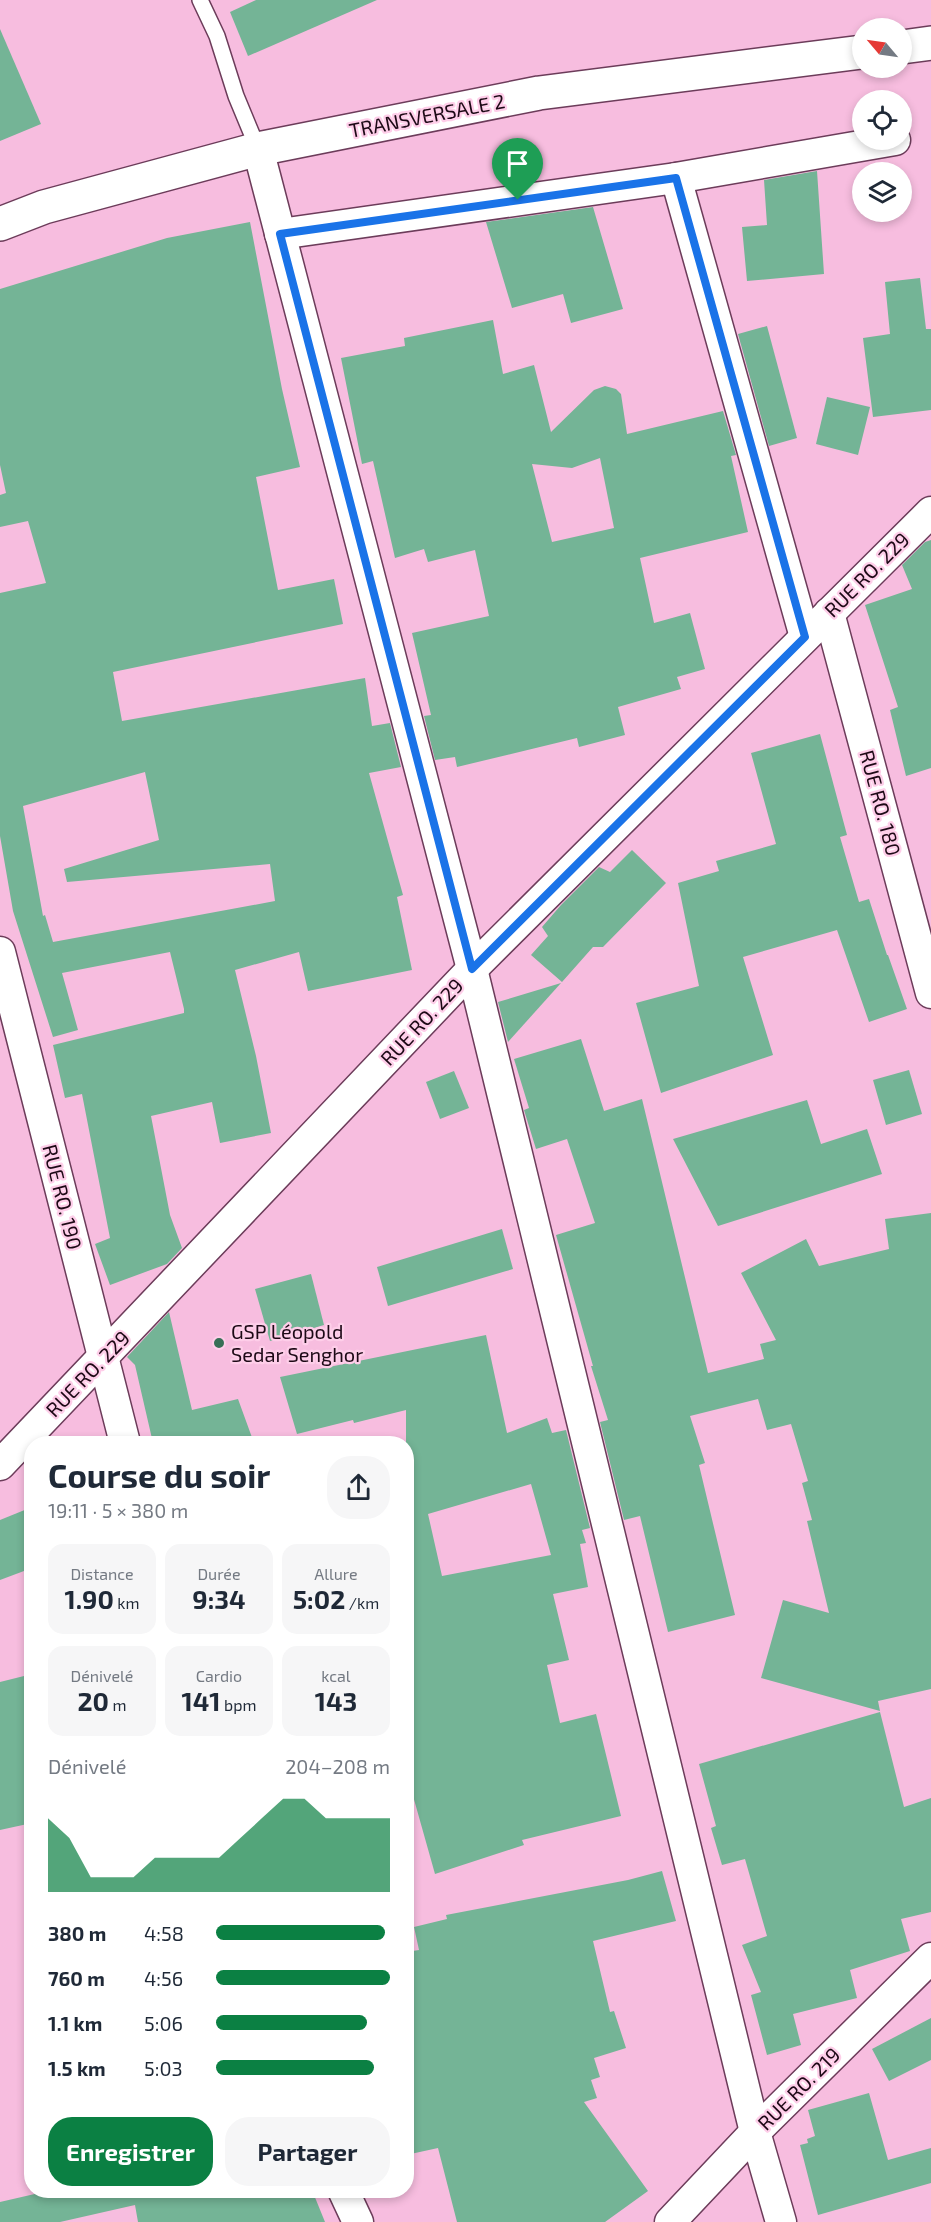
<!DOCTYPE html>
<html lang="fr">
<head>
<meta charset="utf-8">
<style>
	:root { --surface:#fff; --page:#f6f6f7; --text:#1f2937; --muted:#747a83; --accent:#0b8043 }
	body { margin:0; font-family:"Exo 2",sans-serif; background:var(--page); color:var(--text); height:100vh; display:flex; flex-direction:column; font-size:22px; white-space:nowrap }
	* { box-sizing:border-box; margin:0 }
	p { font-size:20px; color:var(--muted) }
	.icon { flex:none; width:33px; height:33px; fill:none; stroke:currentColor; stroke-width:2; stroke-linecap:round; stroke-linejoin:round }
	.map { position:relative; flex:1; overflow:hidden }
	.drawer { position:absolute; left:24px; top:1436px; width:390px; height:762px; display:flex; flex-direction:column; background:var(--surface); border-radius:24px; box-shadow:0 3px 9px #0003 }
	.drawer>* { flex:none }
	.needle { width:39px; rotate:299deg }
	.tools { position:absolute; left:852px; top:18px; display:grid; gap:12px }
	.tools a { display:grid; place-items:center; width:60px; height:60px; border-radius:50%; background:var(--surface); box-shadow:0 3px 9px #0003; font-size:30px }
	.pin { position:absolute; display:grid; place-items:center; width:51px; height:51px; color:#fff; margin:-62px -26px; border-radius:50% 50% 50% 0; rotate:-45deg; box-shadow:0 0 6px #0007 }
	.pin .icon { rotate:45deg }
	.round { display:grid; place-items:center; flex:none; width:63px; height:63px; border-radius:24px; background:var(--page) }
	.headline { display:flex; align-items:center; justify-content:space-between; height:102px; padding:0 24px }
	h1 { font-size:33px; font-weight:700; line-height:45px }
	.stats { display:grid; grid-template-columns:repeat(3,1fr); gap:9px; height:102px; padding:6px 24px }
	.stats div { display:grid; align-content:center; border-radius:15px; background:var(--page); text-align:center }
	.stats b { font-size:26px; font-weight:700 }
	.stats small { font-size:16px; font-weight:400 }
	.stats p { font-size:16px }
	.chart { height:168px; padding:12px 24px }
	.chart p { display:flex; justify-content:space-between }
	.chart svg { width:100%; height:108px; margin-top:6px; fill:var(--accent); opacity:.7 }
	.cta { display:flex; gap:12px; margin-top:auto; padding:12px 24px }
	.cta a { flex:1; height:69px; border-radius:24px; background:var(--accent); color:#fff; font-size:24px; font-weight:700; line-height:69px; text-align:center }
	.cta a+a { background:var(--page); color:var(--text) }
	ul { padding:0 24px; list-style:none; font-size:20px }
	li { display:grid; grid-template-columns:96px 72px 1fr; align-items:center; height:45px }
	li i { height:15px; border-radius:8px; background:var(--accent) }
	.map>svg:first-child { display:block }
</style>
</head>
<body>
<div class="map">
<svg width="931" height="2222" viewBox="0 0 931 2222">
	<rect width="100%" height="100%" fill="#f7bddf"/>
	<g fill="#74b496" fill-rule="evenodd">
		<polygon points="256,0 377,0 248,56 230,12"/>
		<polygon points="0,29 41,124 0,141"/>
		<polygon points="817,171 824,274 747,281 742,227 767,225 764,180"/>
		<polygon points="593,207 623,309 571,323 563,294 512,308 486,222"/>
		<path d="M250,222L282,389L300,467L256,477L278,590L334,579L343,624L113,672L122,721L365,678L372,726L390,723L401,767L369,773L403,895L397,897L412,970L308,991L299,952L235,970L256,1056L271,1133L220,1143L212,1102L151,1116L170,1215L182,1248L167,1264L110,1285L95,1244L110,1238L82,1094L65,1098L53,1045L184,1013V1009L170,952L62,973L78,1030L53,1037L13,911L0,836V593L46,583L28,521L0,527V495L6,493L0,465V289L167,238ZM145,772L159,840L64,869L67,882L270,864L275,901L53,942L45,915L43,916L23,806Z"/>
		<polygon points="920,278 926,329 931,329 931,410 873,417 863,338 890,334 885,282"/>
		<path d="M493,320L503,374L534,365L551,432L594,390L605,386L616,389L621,394L627,434L723,411L736,455L731,456L748,532L640,558L654,623L690,613L705,669L677,677L681,689L618,707L625,735L579,747L577,738L457,767L455,757L435,760L424,716L431,715L412,633L489,616L475,550L428,562L424,549L395,558L373,461L362,464L341,358L405,346L404,338ZM600,458L614,528L552,542L532,464L572,468Z"/>
		<polygon points="767,326 797,438 769,446 738,334"/>
		<polygon points="827,397 870,407 858,455 816,444"/>
		<polygon points="931,540 931,768 906,776 890,710 898,707 865,605 912,589 902,565 925,542"/>
		<polygon points="820,734 847,835 840,837 859,902 869,899 887,955 888,955 907,1009 869,1022 837,930 743,957 773,1055 661,1093 636,1003 699,986 678,883 719,871 716,861 776,844 751,753"/>
		<polygon points="632,850 666,883 603,947 593,947 562,982 531,955 548,936 542,927 561,905 599,867 610,872"/>
		<polygon points="561,983 508,1042 498,1002"/>
		<polygon points="581,1039 604,1111 642,1099 708,1373 764,1359 760,1344 776,1340 741,1273 806,1239 819,1266 889,1249 885,1219 931,1213 931,1689 878,1701 880,1711 761,1678 783,1600 829,1613 807,1521 812,1520 802,1483 808,1481 791,1424 767,1430 758,1399 690,1416 705,1463 699,1465 735,1615 668,1632 640,1516 624,1520 600,1422 608,1420 591,1366 593,1366 556,1235 595,1223 567,1139 536,1149 524,1110 529,1108 514,1059"/>
		<polygon points="909,1070 922,1114 886,1125 873,1080"/>
		<polygon points="454,1071 469,1108 440,1119 426,1082"/>
		<polygon points="807,1100 821,1144 867,1129 882,1174 718,1226 673,1139"/>
		<polygon points="502,1229 513,1269 388,1306 377,1267"/>
		<polygon points="311,1274 324,1325 270,1341 255,1289"/>
		<polygon points="169,1312 192,1410 238,1399 254,1443 153,1443 135,1365 127,1357"/>
		<path d="M486,1335L507,1433L547,1418L552,1433L566,1430L590,1528L582,1530L586,1543L580,1544L588,1587L553,1594L569,1660L547,1665L560,1723L596,1714L621,1816L522,1840L524,1845L435,1874L406,1771V1410L354,1423L353,1420L297,1434L280,1377ZM531,1484L551,1555L442,1576L428,1514Z"/>
		<polygon points="32,1507 32,1568 0,1580 0,1520"/>
		<polygon points="32,1674 32,1823 0,1830 0,1682"/>
		<polygon points="880,1712 904,1807 931,1798 931,1912 901,1919 910,1951 850,1970 857,1998 793,2014 801,2045 767,2055 751,1995 761,1992 742,1945 767,1936 745,1859 722,1865 711,1828 716,1826 699,1764"/>
		<polygon points="662,1871 676,1921 593,1941 610,2012 614,2011 626,2048 594,2058 600,2077 591,2080 597,2098 584,2102 648,2191 605,2222 457,2222 438,2148 406,2155 406,1952 419,1950 414,1927 447,1919 446,1915 628,1880"/>
		<polygon points="931,2018 931,2060 889,2081 872,2049"/>
		<polygon points="869,2093 888,2160 931,2148 931,2183 818,2215 800,2145 808,2143 807,2139 815,2136 808,2110"/>
		<polygon points="52,2190 312,2190 325,2222 138,2222 135,2205 60,2222 0,2222 0,2202"/>
	</g>
	<g fill="none" stroke-linecap="round" stroke-linejoin="round">
		<defs>
			<polyline id="lane" points="200,0 217,36 236,96 258,149"/>
			<g id="street">
				<polyline points="258,149 472,969 755,2132 781,2222"/>
				<polyline points="676,178 805,637"/>
				<polyline points="280,234 676,178 895,140"/>
				<polyline points="829,613 931,993"/>
				<polyline points="0,952 125,1443"/>
				<polyline points="0,1465 472,969 931,512"/>
				<polyline points="343,2190 358,2222"/>
				<polyline points="670,2222 755,2132 931,1958"/>
			</g>
			<g id="secondary">
				<polyline points="902,47 931,43"/>
				<polyline points="0,224 44,207 258,149 539,93 862,52"/>
			</g>
		</defs>
		<use href="#lane" stroke="#6c3c5a" stroke-width="18"/>
		<use href="#street" stroke="#6c3c5a" stroke-width="33"/>
		<use href="#secondary" stroke="#6c3c5a" stroke-width="36"/>
		<use href="#lane" stroke="#fff" stroke-width="15"/>
		<use href="#street" stroke="#fff" stroke-width="30"/>
		<use href="#secondary" stroke="#fff" stroke-width="33"/>
	</g>
	<g fill="none" stroke-linecap="round" stroke-linejoin="round">
		<defs>
			<polygon id="route" points="676,178 805,637 472,969 280,234"/>
		</defs>
		<use href="#route" stroke="#fff" stroke-width="12"/>
		<use href="#route" stroke="#1a73e8" stroke-width="8"/>
	</g>
	<circle fill="#376f56" stroke="#fecee9" stroke-width="2" cx="219" cy="1343" r="6"/>
	<g text-anchor="middle" stroke-width="4.5" stroke-linejoin="round" paint-order="stroke">
		<g font-size="20" fill="#1d0916" stroke="#fecee9">
			<text transform="translate(427 116) rotate(-11)" y="7">TRANSVERSALE 2</text>
			<text transform="translate(867 575) rotate(-45)" y="7">RUE RO. 229</text>
			<text transform="translate(880 803) rotate(75)" y="7">RUE RO. 180</text>
			<text transform="translate(422 1022) rotate(-47)" y="7">RUE RO. 229</text>
			<text transform="translate(62 1197) rotate(76)" y="7">RUE RO. 190</text>
			<text transform="translate(88 1374) rotate(-46)" y="7">RUE RO. 229</text>
			<text transform="translate(799 2089) rotate(-45)" y="7">RUE RO. 219</text>
		</g>
		<g font-size="20" fill="#1d0916" stroke="#fecee9" text-anchor="start">
			<text x="231" y="1339">GSP Léopold<tspan x="231" dy="23">Sedar Senghor</tspan></text>
		</g>
	</g>
</svg>
<div class="tools">
<a><svg class="needle" viewBox="-14 -14 28 28"><path d="M0-13l5 13h-10z" fill="#e53935"/><path d="M0 13l5-13h-10z" fill="#747a83"/></svg></a>
<a><svg class="icon" aria-label="locate" viewBox="0 0 24 24"><circle cx="12" cy="12" r="6"/><path d="M12 2v4M12 18v4M2 12h4M18 12h4"/></svg></a>
<a><svg class="icon" aria-label="layers" viewBox="0 0 24 24"><path d="M12 4l9 5-9 5-9-5zM3 14l9 5 9-5"/></svg></a>
</div>
<div class="pin" style="left:518px;top:200px;background:#1e9e55"><svg class="icon" aria-label="arrive" viewBox="0 0 24 24"><path d="M6 21V4h12l-3 4 3 4H6"/></svg></div>
<section class="drawer">
<div class="headline"><div><h1>Course du soir</h1><p>19:11 · 5 × 380 m</p></div><a class="round"><svg class="icon" aria-label="share" viewBox="0 0 24 24"><path d="M12 15V3M7 8l5-5 5 5M5 13v7h14v-7"/></svg></a></div>
<div class="stats">
<div><p>Distance</p><b>1.90<small> km</small></b></div>
<div><p>Durée</p><b>9:34</b></div>
<div><p>Allure</p><b>5:02<small> /km</small></b></div>
</div>
<div class="stats">
<div><p>Dénivelé</p><b>20<small> m</small></b></div>
<div><p>Cardio</p><b>141<small> bpm</small></b></div>
<div><p>kcal</p><b>143</b></div>
</div>
<div class="chart"><p><span>Dénivelé</span>204–208 m</p>
<svg viewBox="0 0 160 44" preserveAspectRatio="none"><path d="M0 44V14L10 22L20 38L30 38L40 38L50 30L60 30L70 30L80 30L90 22L100 14L110 6L120 6L130 14L140 14L150 14L160 14V44z"/></svg>
</div>
<ul>
<li><b>380 m</b>4:58<i style="width:97%"></i></li>
<li><b>760 m</b>4:56<i style="width:100%"></i></li>
<li><b>1.1 km</b>5:06<i style="width:87%"></i></li>
<li><b>1.5 km</b>5:03<i style="width:91%"></i></li>
</ul>
<div class="cta"><a>Enregistrer</a><a>Partager</a></div>
</section>
</div>
</body>
</html>
